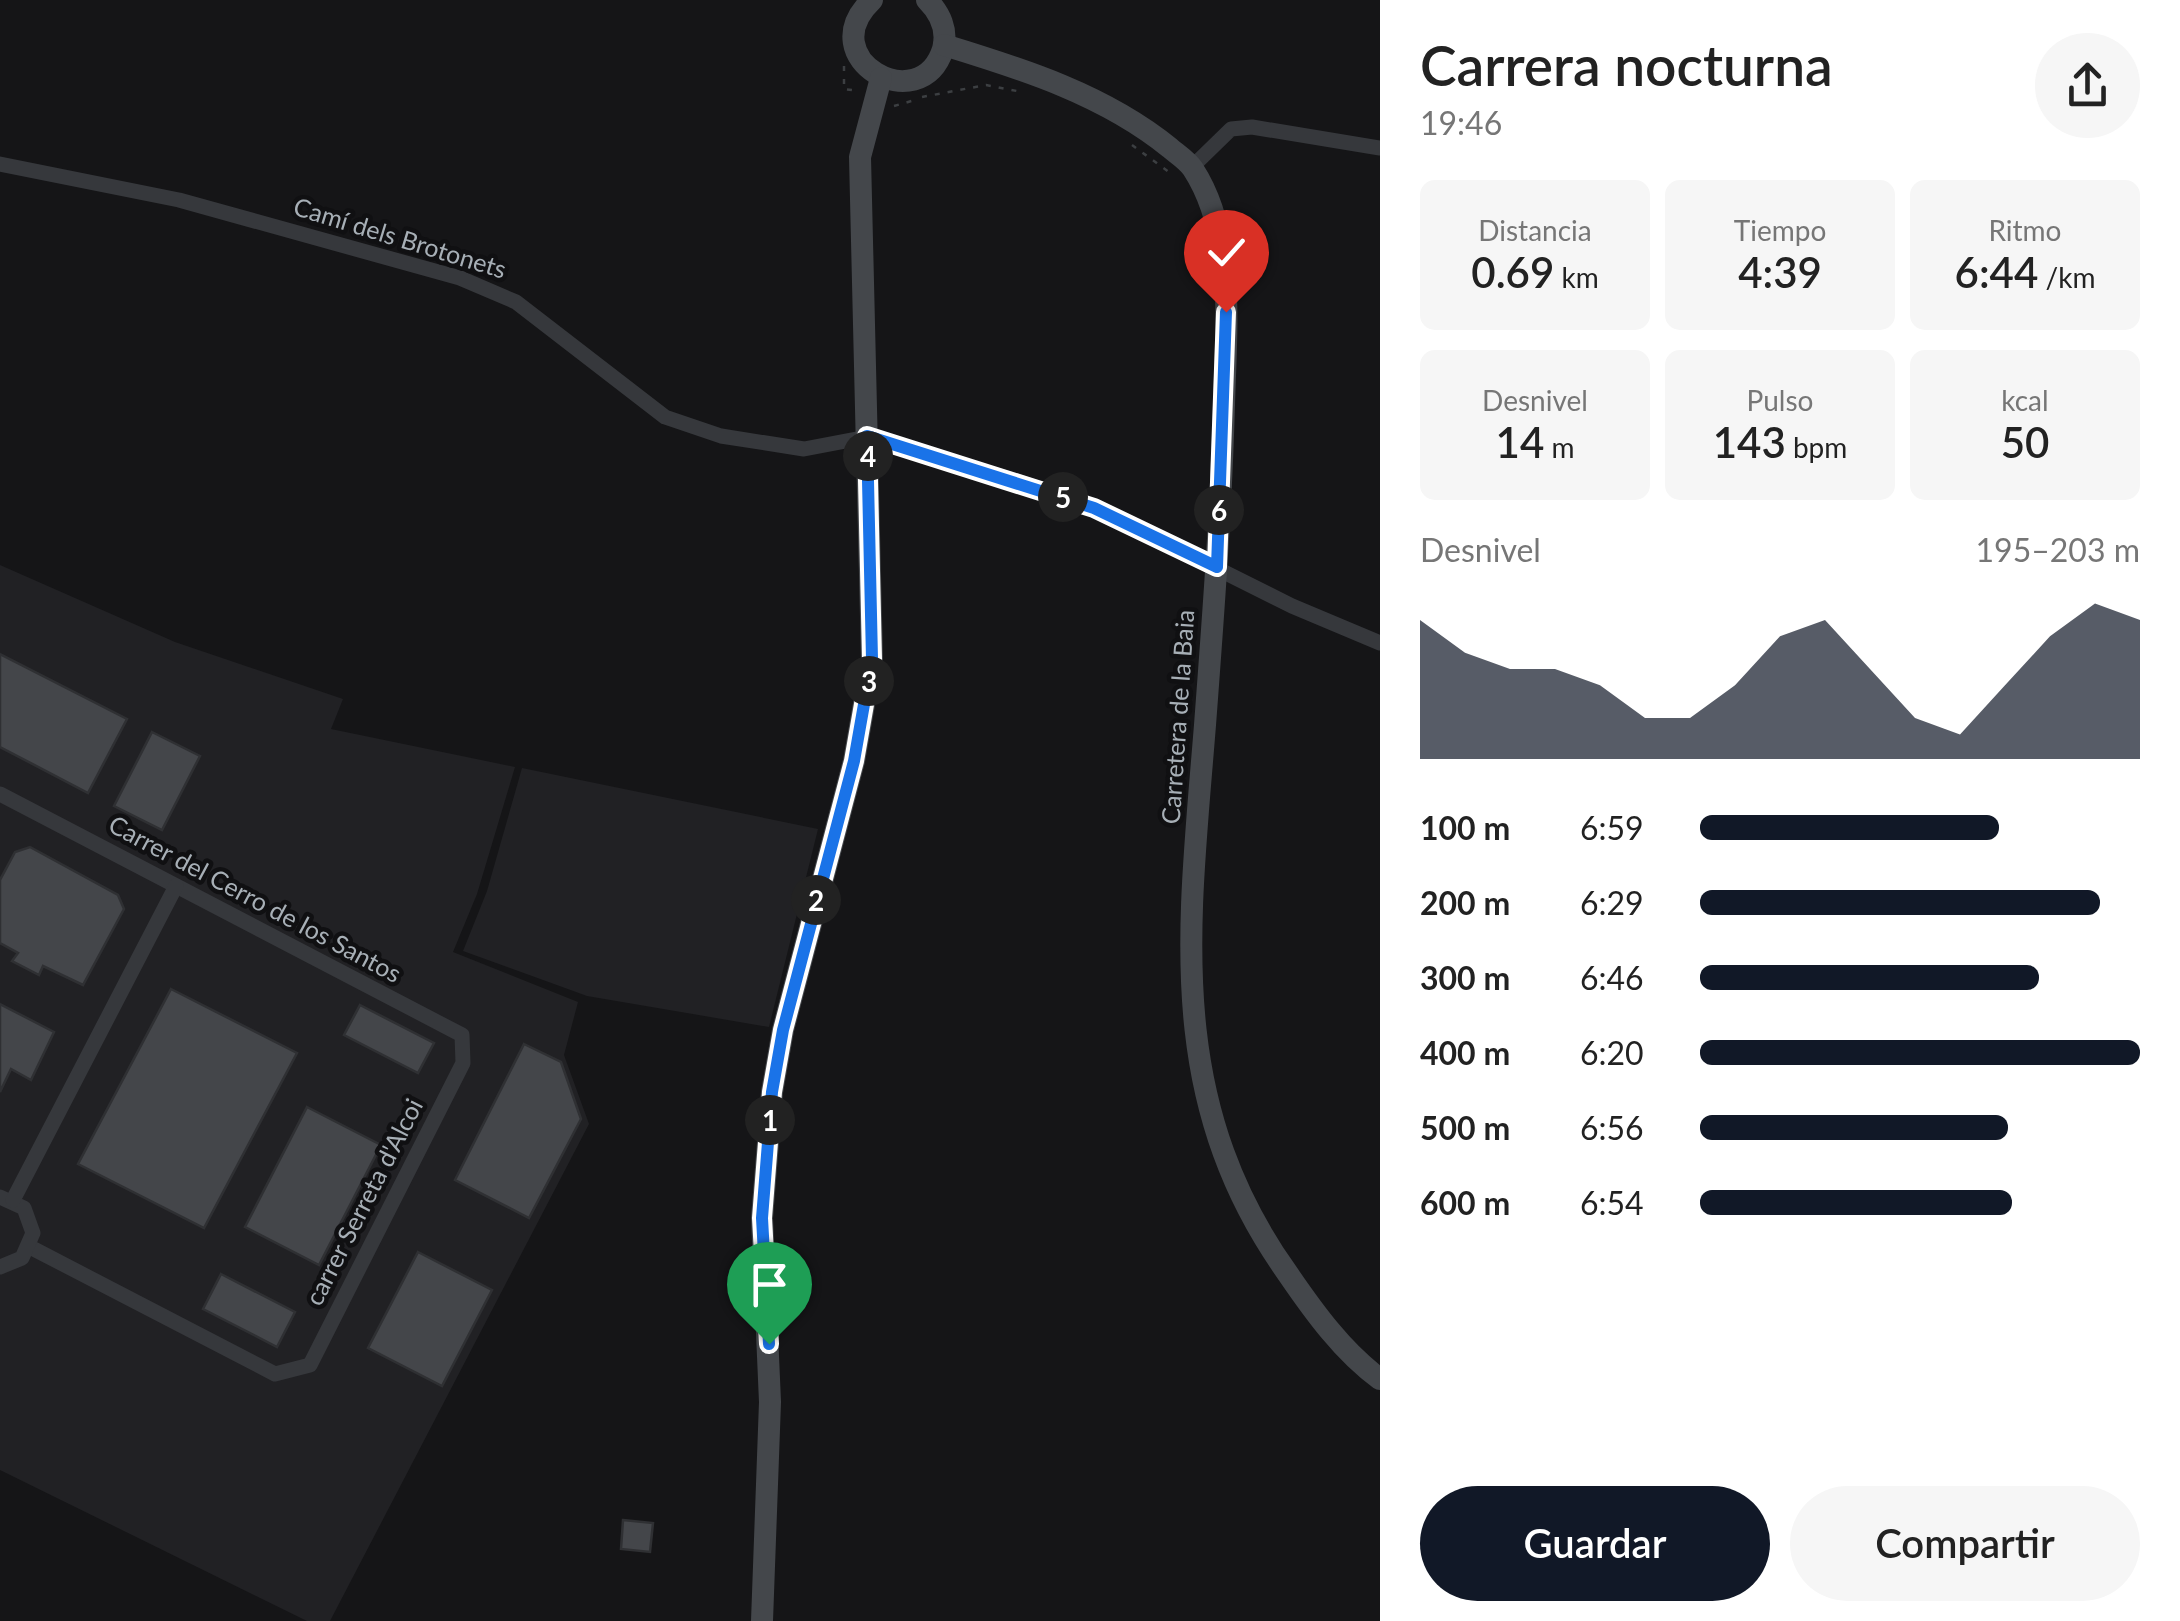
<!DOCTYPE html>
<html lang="es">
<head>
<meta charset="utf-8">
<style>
	:root { --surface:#fff; --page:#f6f6f6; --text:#222; --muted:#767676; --accent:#111827 }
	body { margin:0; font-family:Lato,sans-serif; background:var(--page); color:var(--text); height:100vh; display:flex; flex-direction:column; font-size:38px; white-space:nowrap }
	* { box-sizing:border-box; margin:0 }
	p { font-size:32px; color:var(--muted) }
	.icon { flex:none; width:55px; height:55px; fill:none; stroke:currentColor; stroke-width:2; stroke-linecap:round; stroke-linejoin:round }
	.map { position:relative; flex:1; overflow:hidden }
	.details { display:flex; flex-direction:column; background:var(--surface); width:800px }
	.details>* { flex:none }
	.pin { position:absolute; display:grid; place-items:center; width:85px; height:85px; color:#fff; margin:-102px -42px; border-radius:50% 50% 50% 0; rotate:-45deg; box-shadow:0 0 10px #0007 }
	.pin .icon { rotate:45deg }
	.km { position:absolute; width:50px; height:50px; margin:-25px; border-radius:50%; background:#222; color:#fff; font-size:28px; line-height:50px; text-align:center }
	.round { display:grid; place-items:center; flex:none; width:105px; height:105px; border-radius:52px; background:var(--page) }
	.headline { display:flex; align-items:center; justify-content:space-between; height:170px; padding:0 40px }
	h1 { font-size:55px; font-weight:600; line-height:75px }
	.metrics { display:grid; grid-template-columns:repeat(3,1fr); gap:15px; height:170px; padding:10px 40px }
	.metrics div { display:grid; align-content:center; border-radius:15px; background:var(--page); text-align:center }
	.metrics b { font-size:42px; font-weight:600 }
	.metrics small { font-size:28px; font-weight:400 }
	.metrics p { font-size:28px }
	.chart { height:280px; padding:20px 40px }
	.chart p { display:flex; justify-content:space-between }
	.chart svg { width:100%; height:180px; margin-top:10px; fill:var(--accent); opacity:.7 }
	.cta { display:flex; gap:20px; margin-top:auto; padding:20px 40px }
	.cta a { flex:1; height:115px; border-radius:60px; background:var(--accent); color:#fff; font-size:40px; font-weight:600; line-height:115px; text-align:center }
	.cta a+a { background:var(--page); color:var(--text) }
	ul { padding:0 40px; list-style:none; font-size:32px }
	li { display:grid; grid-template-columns:160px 120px 1fr; align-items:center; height:75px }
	li i { height:25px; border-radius:12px; background:var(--accent) }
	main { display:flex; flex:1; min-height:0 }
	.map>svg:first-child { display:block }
</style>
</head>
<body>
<main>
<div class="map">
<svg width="1380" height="1621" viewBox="0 0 1380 1621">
	<rect width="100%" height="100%" fill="#151517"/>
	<g fill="#212124">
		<polygon points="0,565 175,642 343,699 331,729 515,767 477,894 453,952 578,1002 564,1055 589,1124 330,1621 307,1621 0,1470"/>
		<polygon points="522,768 818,829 769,1027 587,996 463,951 487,891"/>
	</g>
	<g fill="#44464a" stroke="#2f3033" stroke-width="2.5">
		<polygon points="0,654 127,719 88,793 0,747"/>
		<polygon points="152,732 200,756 162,830 114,806"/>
		<polygon points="30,847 118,895 124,909 83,985 43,966 39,975 12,961 18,953 0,943 0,880 15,852"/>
		<polygon points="171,989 297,1053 204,1228 78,1164"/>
		<polygon points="0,1004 54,1032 31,1080 11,1069 0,1092"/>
		<polygon points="360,1005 434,1043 418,1073 344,1035"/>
		<polygon points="524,1044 561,1062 581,1119 529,1218 455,1180"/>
		<polygon points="307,1107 381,1145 319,1265 245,1227"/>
		<polygon points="418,1252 492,1290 442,1386 368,1348"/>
		<polygon points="221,1274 295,1312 277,1347 203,1309"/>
		<polygon points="623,1520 653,1523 650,1552 621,1549"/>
	</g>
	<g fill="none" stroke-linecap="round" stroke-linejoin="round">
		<g stroke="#3c3f42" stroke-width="2.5" stroke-dasharray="5 8" stroke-linecap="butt">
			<polyline points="844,66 844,89 859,91"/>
			<polyline points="922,97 986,85 1022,92"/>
			<polyline points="894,106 915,100"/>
			<polyline points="1132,145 1173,175"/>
		</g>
		<g stroke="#36383c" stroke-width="15">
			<polyline points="0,164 179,200 460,278 516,302 665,417 721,436 804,449 867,437 1017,481 1094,507 1292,606 1380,643"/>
			<polyline points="1192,167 1231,129 1252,127 1380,148"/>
			<polyline points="0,794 462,1035 463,1063 310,1365 275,1374 30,1247"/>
			<polyline points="0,1197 24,1208 33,1233 22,1258 0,1267"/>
			<polyline points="13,1200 176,886"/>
		</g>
		<g stroke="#44474b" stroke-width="22">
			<path d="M872,0C810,59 921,120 943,49C948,30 940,13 927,0"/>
			<path d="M944,45C1023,69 1105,95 1170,148C1177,154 1188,161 1193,169C1236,235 1226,330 1224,405C1221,512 1213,619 1205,725C1189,926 1163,1099 1288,1274C1314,1312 1343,1352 1380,1379"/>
			<polyline points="762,1621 770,1402 762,1218 772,1092 783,1030 854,761 872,659 860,157 881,78"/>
		</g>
	</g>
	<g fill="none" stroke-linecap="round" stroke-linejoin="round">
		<defs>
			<polyline id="route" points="769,1344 762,1218 772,1092 783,1030 854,761 872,659 867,436 1094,508 1217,567 1226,312"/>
		</defs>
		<use href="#route" stroke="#fff" stroke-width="20"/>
		<use href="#route" stroke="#1a73e8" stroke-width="12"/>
	</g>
	<g text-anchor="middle" stroke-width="9" stroke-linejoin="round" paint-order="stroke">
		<g font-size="25" fill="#a7afb6" stroke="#101012">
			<text transform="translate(400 238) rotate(17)" y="9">Camí dels Brotonets</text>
			<text transform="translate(1178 717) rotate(-86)" y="9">Carretera de la Baia</text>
			<text transform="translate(255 899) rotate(28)" y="9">Carrer del Cerro de los Santos</text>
			<text transform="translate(364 1202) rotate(-63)" y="9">carrer Serreta d'Alcoi</text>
		</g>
	</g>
</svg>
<div class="pin" style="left:769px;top:1344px;background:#1e9e55"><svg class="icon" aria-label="arrive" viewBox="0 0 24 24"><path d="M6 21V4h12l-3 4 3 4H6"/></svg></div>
<div class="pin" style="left:1226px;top:312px;background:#d93025"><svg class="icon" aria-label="check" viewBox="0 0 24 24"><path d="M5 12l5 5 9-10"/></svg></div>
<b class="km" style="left:770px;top:1120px">1</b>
<b class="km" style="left:816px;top:900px">2</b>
<b class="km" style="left:869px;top:681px">3</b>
<b class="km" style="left:868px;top:456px">4</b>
<b class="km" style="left:1063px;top:497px">5</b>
<b class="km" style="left:1219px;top:510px">6</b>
</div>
<section class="details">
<div class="headline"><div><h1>Carrera nocturna</h1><p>19:46</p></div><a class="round"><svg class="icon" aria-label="share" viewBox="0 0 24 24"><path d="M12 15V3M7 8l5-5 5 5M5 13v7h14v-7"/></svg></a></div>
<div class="metrics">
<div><p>Distancia</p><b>0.69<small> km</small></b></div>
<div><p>Tiempo</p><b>4:39</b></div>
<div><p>Ritmo</p><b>6:44<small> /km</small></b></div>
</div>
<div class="metrics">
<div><p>Desnivel</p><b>14<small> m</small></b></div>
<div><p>Pulso</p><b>143<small> bpm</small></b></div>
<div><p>kcal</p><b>50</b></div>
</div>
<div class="chart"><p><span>Desnivel</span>195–203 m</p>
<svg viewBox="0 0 160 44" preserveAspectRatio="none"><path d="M0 44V10L10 18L20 22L30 22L40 26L50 34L60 34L70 26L80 14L90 10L100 22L110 34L120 38L130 26L140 14L150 6L160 10V44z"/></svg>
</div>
<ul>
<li><b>100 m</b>6:59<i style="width:68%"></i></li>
<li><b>200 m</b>6:29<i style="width:91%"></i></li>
<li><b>300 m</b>6:46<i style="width:77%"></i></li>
<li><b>400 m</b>6:20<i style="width:100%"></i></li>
<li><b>500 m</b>6:56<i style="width:70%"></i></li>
<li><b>600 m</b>6:54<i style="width:71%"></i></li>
</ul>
<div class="cta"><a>Guardar</a><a>Compartir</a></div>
</section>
</main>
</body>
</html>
